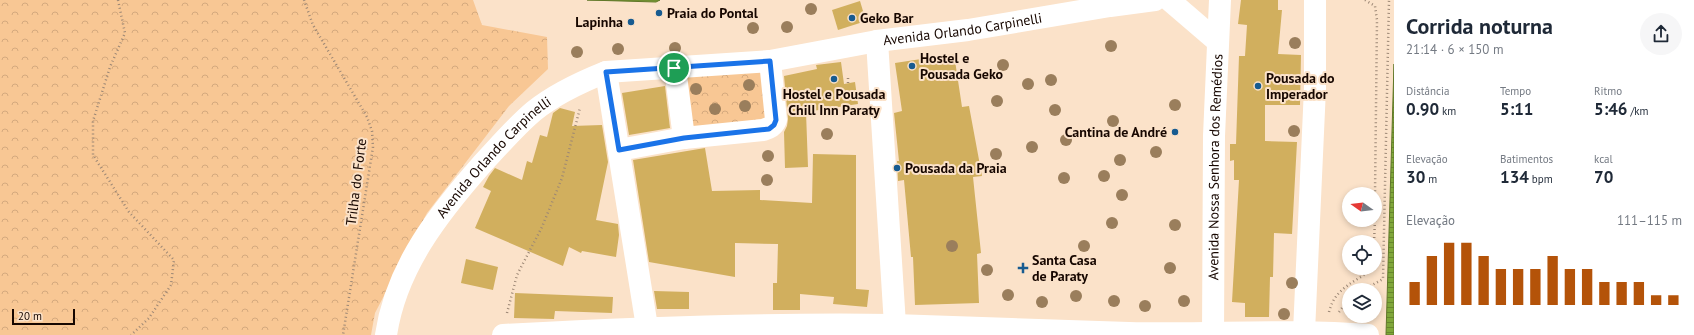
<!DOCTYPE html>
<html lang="pt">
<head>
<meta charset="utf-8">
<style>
	:root { --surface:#fff; --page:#f6f6f7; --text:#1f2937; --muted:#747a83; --accent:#b45309 }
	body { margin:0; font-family:"PT Sans",sans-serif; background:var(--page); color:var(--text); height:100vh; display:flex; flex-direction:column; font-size:15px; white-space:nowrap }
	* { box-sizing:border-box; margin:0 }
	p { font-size:13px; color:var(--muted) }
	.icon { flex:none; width:22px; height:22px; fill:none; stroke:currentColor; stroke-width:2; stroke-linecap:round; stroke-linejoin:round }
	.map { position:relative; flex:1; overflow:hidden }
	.details { display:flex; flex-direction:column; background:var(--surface); width:300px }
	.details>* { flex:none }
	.needle { width:26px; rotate:284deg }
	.controls { position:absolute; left:1342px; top:187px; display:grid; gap:8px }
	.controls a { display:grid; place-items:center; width:40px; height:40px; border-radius:50%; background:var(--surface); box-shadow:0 2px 6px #0003; font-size:20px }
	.scale { position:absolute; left:12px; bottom:10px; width:63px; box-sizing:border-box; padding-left:4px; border:2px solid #170700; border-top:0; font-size:11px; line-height:14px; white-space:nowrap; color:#170700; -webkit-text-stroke:3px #fbe2c9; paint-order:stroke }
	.pin { position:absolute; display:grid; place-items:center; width:34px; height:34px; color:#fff; margin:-17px; border:2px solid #fff; border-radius:50%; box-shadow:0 1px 4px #0007 }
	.round { display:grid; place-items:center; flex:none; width:42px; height:42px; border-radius:21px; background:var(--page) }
	.headline { display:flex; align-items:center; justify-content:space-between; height:68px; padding:0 12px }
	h1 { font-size:22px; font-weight:800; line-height:30px }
	.stats { display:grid; grid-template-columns:repeat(3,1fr); gap:6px; height:68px; padding:4px 12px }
	.stats div { display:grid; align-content:center }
	.stats b { font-size:17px; font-weight:800 }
	.stats small { font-size:11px; font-weight:400 }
	.stats p { font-size:11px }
	.chart { height:112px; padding:8px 12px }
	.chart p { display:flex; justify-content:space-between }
	.chart svg { width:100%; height:72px; margin-top:4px; stroke:var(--accent); stroke-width:6 }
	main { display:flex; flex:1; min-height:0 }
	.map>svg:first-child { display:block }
</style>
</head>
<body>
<main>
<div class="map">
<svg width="1394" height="335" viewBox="0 0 1394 335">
	<defs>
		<pattern id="forest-crowns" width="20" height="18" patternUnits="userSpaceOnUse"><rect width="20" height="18" fill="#f8c794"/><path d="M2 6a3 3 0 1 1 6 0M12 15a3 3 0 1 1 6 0" fill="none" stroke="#d4a97e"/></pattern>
		<pattern id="water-rules" width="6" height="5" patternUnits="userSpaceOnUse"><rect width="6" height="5" fill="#7fa73a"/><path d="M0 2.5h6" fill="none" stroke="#67862e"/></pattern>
	</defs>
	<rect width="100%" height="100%" fill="#fbe2c9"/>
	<g fill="url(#forest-crowns)">
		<polygon points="0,0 473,0 482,25 547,37 548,69 509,106 427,213 375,313 371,335 0,335"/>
		<polygon points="766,64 774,117 691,130 682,77"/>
	</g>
	<g fill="url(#water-rules)" stroke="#607729">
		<polygon points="587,0 660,0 656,2"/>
		<polygon points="1394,64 1394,335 1386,335"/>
	</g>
	<g fill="#d1af5e">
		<polygon points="1241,0 1278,0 1278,10 1282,10 1278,54 1301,55 1300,105 1265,105 1265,141 1297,142 1292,234 1274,233 1273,277 1270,277 1269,317 1245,317 1245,303 1232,302 1239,180 1234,180 1234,160 1230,161 1230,144 1236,144 1239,56 1245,56 1247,25 1238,24"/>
		<polygon points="860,1 866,21 838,30 832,10"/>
		<polygon points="954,54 962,107 969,106 982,176 973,177 981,253 977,254 979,303 915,305 913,257 911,257 904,180 898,181 897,161 899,161 894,113 902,111 895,63"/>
		<polygon points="841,62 844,84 855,82 858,104 806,112 808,167 785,168 784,132 787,126 788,119 784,76 817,69 816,65"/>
		<polygon points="665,86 670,128 629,135 622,93"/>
		<polygon points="560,108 575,112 572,126 602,125 608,162 596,220 618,224 619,235 616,257 582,251 581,253 569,247 563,266 475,228 491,191 483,187 489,176 495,168 522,180 527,161 532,163 540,135 547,137 553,113"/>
		<polygon points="705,148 712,191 760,190 760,200 812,203 813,154 856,155 856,289 869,290 867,307 833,304 834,297 800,294 800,310 773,310 773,283 777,283 778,244 735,243 735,277 649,262 633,160"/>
		<polygon points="466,259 498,267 493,290 461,283"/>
		<polygon points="654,291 689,292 689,309 657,309"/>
		<polygon points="515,293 613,297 612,313 555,311 554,319 514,318"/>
	</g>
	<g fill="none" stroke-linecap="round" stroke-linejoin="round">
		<g stroke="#9c8775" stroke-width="2.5" stroke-dasharray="1 3" stroke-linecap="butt">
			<polyline points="118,0 125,33 110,67 93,121 93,155 129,212 174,260 171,285 149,318 131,335"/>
			<polyline points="304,0 313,25 367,117 372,131 373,147 343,335"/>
			<polyline points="1365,0 1375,6 1377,20 1375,194"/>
			<polyline points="848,78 848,83"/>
			<polyline points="1374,242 1375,220"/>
			<polyline points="1363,290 1383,279 1389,0"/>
			<path d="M1329,312C1335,287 1356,282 1374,268"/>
			<polyline points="1339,312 1349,299"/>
			<polyline points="507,313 517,275 542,227 562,178 580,108"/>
		</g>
		<g stroke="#fff" stroke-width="22">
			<polyline points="877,41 895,325"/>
			<path d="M675,68L684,138L763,130C769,128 773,127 776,120L770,61"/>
			<polyline points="606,72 647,327"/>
			<polyline points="619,150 684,138"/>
			<polyline points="1304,332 1315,88 1315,0"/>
			<path d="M503,335C633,328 764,323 894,325C972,327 1051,331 1129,333C1208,335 1288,329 1368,335"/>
		</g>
		<g stroke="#fff" stroke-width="22">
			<polyline points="1169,0 1218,42"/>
			<path id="s1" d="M386,335C396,267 439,213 483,163C499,146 516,126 534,111C555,94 581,82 606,72L770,61L877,41L968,30L1110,6L1155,0"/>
			<path id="s2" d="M1213,335L1214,136L1220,0"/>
		</g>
	</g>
	<g fill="#9a7e5c">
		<circle cx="811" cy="9" r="6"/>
		<circle cx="787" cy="27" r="6"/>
		<circle cx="753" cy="28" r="6"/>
		<circle cx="1295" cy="43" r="6"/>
		<circle cx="1111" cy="46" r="6"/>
		<circle cx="675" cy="48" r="6"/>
		<circle cx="618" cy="49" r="6"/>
		<circle cx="577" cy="52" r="6"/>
		<circle cx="1003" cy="65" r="6"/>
		<circle cx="1051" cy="80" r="6"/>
		<circle cx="1028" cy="84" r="6"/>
		<circle cx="749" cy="85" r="6"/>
		<circle cx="696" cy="89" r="6"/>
		<circle cx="997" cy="101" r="6"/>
		<circle cx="1175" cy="105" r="6"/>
		<circle cx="745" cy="106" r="6"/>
		<circle cx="715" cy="109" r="6"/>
		<circle cx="1055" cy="110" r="6"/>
		<circle cx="1113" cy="121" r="6"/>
		<circle cx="1294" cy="131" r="6"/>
		<circle cx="827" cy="134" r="6"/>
		<circle cx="1066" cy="140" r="6"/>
		<circle cx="1032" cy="147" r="6"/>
		<circle cx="1156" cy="152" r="6"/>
		<circle cx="996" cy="154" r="6"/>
		<circle cx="768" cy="156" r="6"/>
		<circle cx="1120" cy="160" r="6"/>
		<circle cx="1104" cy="176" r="6"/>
		<circle cx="1064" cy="178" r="6"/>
		<circle cx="767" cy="180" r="6"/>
		<circle cx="1122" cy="195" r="6"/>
		<circle cx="1112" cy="223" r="6"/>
		<circle cx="1175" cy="225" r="6"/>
		<circle cx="952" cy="246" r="6"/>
		<circle cx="1084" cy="246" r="6"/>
		<circle cx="1170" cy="268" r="6"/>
		<circle cx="987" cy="270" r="6"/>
		<circle cx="1292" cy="283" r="6"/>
		<circle cx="1008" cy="295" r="6"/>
		<circle cx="1076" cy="296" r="6"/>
		<circle cx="1114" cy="301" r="6"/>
		<circle cx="1184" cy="301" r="6"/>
		<circle cx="1042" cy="302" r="6"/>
		<circle cx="1145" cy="306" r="6"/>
		<circle cx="1284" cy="314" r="6"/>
	</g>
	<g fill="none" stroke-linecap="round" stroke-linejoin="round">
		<defs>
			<polygon id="route" points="770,61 776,120 774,125 769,129 684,138 619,150 606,72"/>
		</defs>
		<use href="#route" stroke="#fff" stroke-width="8"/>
		<use href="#route" stroke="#1a73e8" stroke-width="5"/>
	</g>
	<g fill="#175b90" stroke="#fbe2c9" stroke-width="1.5">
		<circle cx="659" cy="13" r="4"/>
		<circle cx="852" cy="18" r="4"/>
		<circle cx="631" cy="22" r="4"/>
		<circle cx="912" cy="66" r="4"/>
		<circle cx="834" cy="79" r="4"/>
		<circle cx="1258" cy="86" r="4"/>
		<circle cx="1175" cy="132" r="4"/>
		<circle cx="897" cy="168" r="4"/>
		<path d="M1021 262h4v4h4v4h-4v4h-4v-4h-4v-4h4z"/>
	</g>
	<g text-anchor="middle" stroke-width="4" stroke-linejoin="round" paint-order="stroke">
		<g font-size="14" font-weight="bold" fill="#170700" stroke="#fbe2c9" text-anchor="start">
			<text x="667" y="18">Praia do Pontal</text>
			<text x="860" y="23">Geko Bar</text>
			<text x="623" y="27" text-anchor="end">Lapinha</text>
			<text x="920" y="63">Hostel e<tspan x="920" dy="16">Pousada Geko</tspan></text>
			<text x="1266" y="83">Pousada do<tspan x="1266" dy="16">Imperador</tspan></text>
			<text x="834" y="99" text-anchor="middle">Hostel e Pousada<tspan x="834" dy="16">Chill Inn Paraty</tspan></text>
			<text x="1167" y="137" text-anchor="end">Cantina de André</text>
			<text x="905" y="173">Pousada da Praia</text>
			<text x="1032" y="265">Santa Casa<tspan x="1032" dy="16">de Paraty</tspan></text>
		</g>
		<g font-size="14" fill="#170700" stroke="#fbe2c9">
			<text dy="5" stroke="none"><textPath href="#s1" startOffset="715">Avenida Orlando Carpinelli</textPath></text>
			<text dy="5" stroke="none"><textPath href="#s1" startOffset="212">Avenida Orlando Carpinelli</textPath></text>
			<text dy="5" stroke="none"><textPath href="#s2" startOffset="168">Avenida Nossa Senhora dos Remédios</textPath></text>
			<text transform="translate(356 182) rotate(-83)" y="5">Trilha do Forte</text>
		</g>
	</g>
</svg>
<div class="controls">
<a><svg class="needle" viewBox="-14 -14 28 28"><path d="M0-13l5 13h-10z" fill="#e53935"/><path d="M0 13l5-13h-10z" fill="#747a83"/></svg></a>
<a><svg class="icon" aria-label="locate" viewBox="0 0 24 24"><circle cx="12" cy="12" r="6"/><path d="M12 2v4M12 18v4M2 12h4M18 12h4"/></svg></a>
<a><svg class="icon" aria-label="layers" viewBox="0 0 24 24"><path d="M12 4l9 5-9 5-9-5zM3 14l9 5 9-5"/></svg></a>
</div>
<div class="scale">20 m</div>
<div class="pin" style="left:674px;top:68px;background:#1e9e55"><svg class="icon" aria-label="arrive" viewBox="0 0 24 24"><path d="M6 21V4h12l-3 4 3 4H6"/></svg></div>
</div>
<section class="details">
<div class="headline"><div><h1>Corrida noturna</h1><p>21:14 · 6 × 150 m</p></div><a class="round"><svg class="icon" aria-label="share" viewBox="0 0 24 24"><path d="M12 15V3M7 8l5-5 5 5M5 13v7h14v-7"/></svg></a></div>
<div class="stats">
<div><p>Distância</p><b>0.90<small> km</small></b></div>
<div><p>Tempo</p><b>5:11</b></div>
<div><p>Ritmo</p><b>5:46<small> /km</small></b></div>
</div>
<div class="stats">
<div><p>Elevação</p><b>30<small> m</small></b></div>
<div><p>Batimentos</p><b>134<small> bpm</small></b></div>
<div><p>kcal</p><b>70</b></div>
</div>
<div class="chart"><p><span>Elevação</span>111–115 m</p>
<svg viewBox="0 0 160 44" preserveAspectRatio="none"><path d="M5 44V30M15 44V14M25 44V6M35 44V6M45 44V14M55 44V22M65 44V22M75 44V22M85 44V14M95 44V22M105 44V22M115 44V30M125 44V30M135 44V30M145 44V38M155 44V38"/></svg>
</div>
</section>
</main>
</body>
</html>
